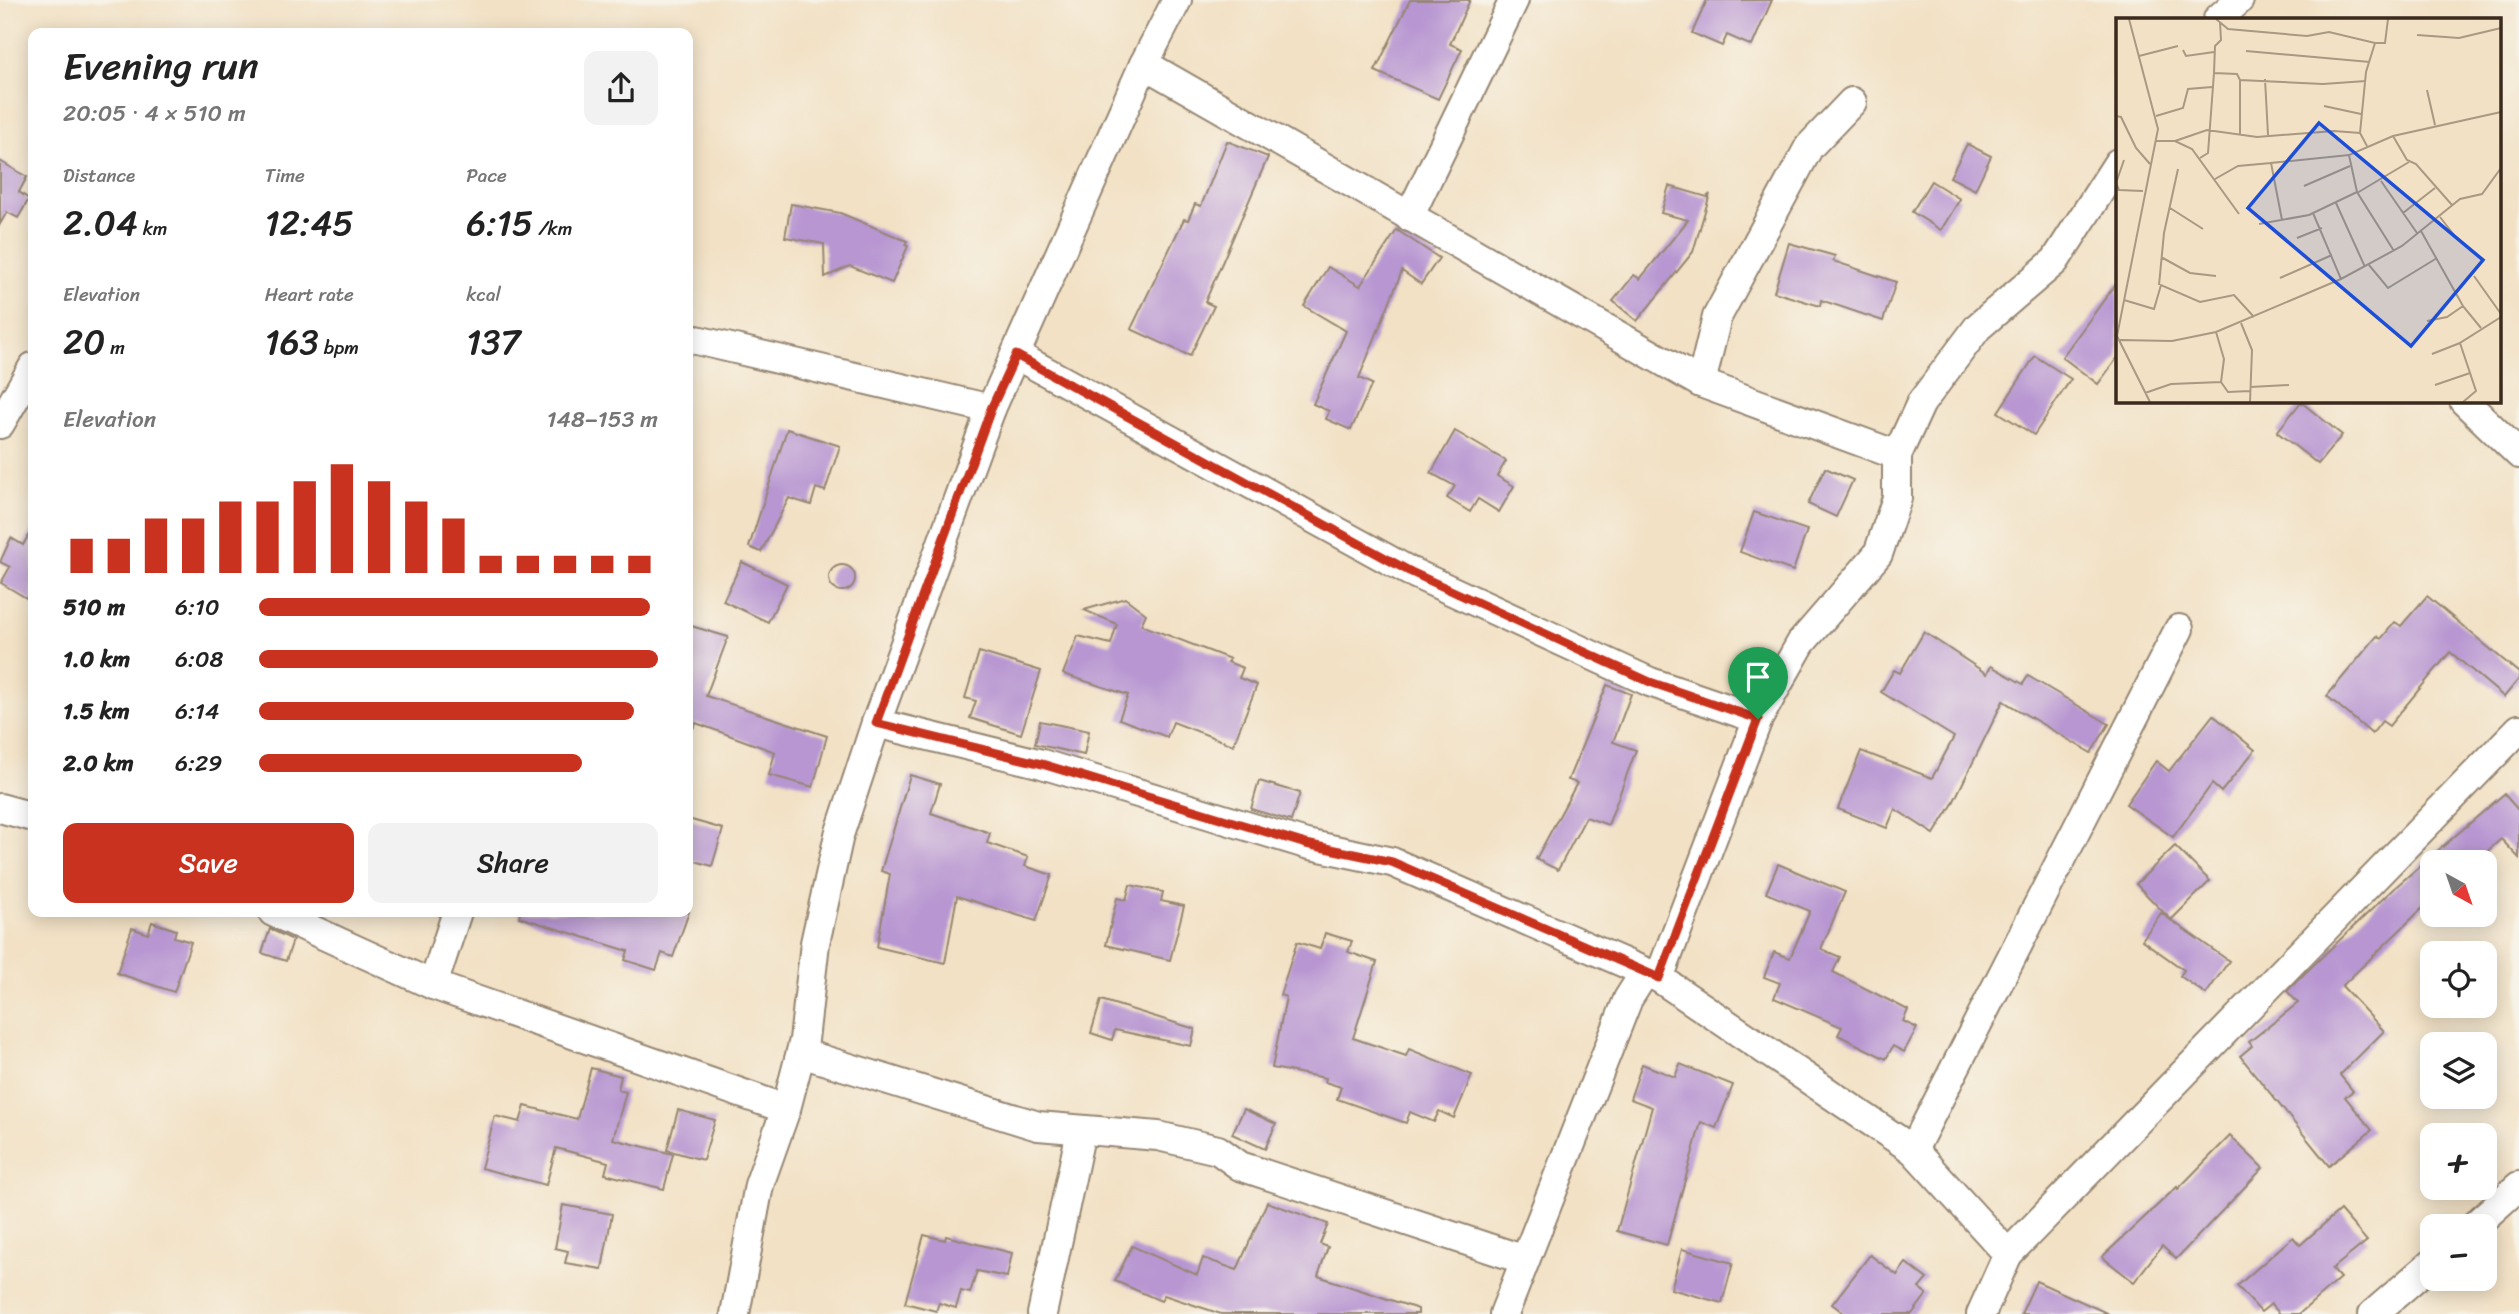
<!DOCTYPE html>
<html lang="en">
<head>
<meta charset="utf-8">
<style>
	:root { --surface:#fff; --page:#f2f2f2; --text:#222; --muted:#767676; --accent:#c8321e }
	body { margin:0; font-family:Sriracha,sans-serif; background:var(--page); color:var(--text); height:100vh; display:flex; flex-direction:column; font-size:26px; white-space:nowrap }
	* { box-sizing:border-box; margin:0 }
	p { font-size:23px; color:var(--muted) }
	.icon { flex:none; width:38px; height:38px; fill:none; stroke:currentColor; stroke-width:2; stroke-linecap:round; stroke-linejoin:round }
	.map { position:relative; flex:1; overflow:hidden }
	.drawer { position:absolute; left:28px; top:28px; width:665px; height:889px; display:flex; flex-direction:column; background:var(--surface); border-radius:14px; box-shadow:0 4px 18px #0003 }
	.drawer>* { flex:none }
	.needle { width:46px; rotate:140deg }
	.tools { position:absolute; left:2420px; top:850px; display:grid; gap:14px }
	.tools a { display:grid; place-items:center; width:77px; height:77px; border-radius:14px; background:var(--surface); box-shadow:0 4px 18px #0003; font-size:35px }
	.pin { position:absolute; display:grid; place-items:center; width:60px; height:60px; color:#fff; margin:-72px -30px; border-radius:50% 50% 50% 0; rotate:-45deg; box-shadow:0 0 7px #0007 }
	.pin .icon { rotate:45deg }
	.round { display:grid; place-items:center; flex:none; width:74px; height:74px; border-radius:14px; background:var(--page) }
	.overview { display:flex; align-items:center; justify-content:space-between; height:119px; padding:0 35px }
	h1 { font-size:38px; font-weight:600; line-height:52px }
	.figures { display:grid; grid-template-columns:repeat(3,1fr); gap:10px; height:119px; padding:7px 35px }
	.figures div { display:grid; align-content:center }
	.figures b { font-size:35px; font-weight:600 }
	.figures small { font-size:19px; font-weight:400 }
	.figures p { font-size:19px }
	.chart { height:196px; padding:14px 35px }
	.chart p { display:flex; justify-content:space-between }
	.chart svg { width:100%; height:126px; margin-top:7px; stroke:var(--accent); stroke-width:6 }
	.primary-button { display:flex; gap:14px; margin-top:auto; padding:14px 35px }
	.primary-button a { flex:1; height:80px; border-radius:14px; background:var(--accent); color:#fff; font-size:28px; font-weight:600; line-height:80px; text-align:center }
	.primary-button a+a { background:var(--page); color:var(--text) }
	ul { padding:0 35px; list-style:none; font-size:23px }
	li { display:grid; grid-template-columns:112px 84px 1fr; align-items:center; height:52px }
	li i { height:18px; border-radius:9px; background:var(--accent) }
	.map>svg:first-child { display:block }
</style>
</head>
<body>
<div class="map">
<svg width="2519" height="1314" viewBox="0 0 2519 1314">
	<rect width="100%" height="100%" fill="#f7f3e8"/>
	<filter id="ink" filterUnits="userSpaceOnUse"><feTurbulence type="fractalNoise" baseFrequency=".0143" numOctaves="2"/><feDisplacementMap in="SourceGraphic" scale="14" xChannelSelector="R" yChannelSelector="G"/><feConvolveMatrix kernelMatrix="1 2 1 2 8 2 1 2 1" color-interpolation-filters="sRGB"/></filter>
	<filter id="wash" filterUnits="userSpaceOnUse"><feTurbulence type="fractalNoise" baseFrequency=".00686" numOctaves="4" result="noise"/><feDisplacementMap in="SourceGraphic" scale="28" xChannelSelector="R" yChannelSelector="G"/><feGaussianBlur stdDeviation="1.57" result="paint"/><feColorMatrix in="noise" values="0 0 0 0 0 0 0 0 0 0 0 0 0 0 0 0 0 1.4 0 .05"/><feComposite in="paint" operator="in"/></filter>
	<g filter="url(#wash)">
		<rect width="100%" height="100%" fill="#f2e1c5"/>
		<g id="blocks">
			<g fill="#b896d2">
				<polygon points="1410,0 1470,0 1450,44 1462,49 1438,99 1375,71"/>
				<polygon points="1707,0 1772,0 1752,46 1727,35 1722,46 1692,33"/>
				<polygon points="1227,141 1268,157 1205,302 1214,306 1190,356 1131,329 1184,219 1188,220 1195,204 1201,206"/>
				<polygon points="1967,144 1991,156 1975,190 1950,177"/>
				<polygon points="0,161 27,177 19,192 29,199 18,218 7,212 0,224"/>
				<polygon points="1931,181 1960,199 1941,230 1912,212"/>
				<polygon points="1669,186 1707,197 1710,194 1693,252 1637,321 1613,301 1634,275 1640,279 1688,220 1661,213"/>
				<polygon points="791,204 840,213 907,241 905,245 908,246 892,283 850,266 825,277 824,244 785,237"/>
				<polygon points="1397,230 1439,258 1421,284 1402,271 1359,378 1372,384 1351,430 1326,419 1329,411 1313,404 1346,331 1304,306 1328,267 1360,286"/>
				<polygon points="1789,243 1835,256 1833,261 1896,282 1883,321 1821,300 1820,306 1774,292"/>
				<polygon points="2118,281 2118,357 2098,384 2062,357"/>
				<polygon points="2035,356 2071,379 2034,435 1998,412"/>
				<polygon points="2301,402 2342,435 2318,464 2277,432"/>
				<polygon points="787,429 840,446 825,491 816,488 811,505 789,498 761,552 749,547"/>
				<polygon points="1455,431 1506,461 1497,476 1514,486 1499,512 1478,499 1470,512 1447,498 1455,486 1431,473"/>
				<polygon points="1825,468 1853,480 1836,517 1808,504"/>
				<polygon points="1754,512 1807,530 1793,571 1740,552"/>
				<polygon points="33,527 33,602 1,583 10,567 0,562 11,538 23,545"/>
				<polygon points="742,562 787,584 768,622 723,601"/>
				<circle cx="842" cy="578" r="13"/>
				<polygon points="2427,596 2519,673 2519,679 2504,697 2450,652 2389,726 2382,721 2372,734 2327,696 2377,636 2381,639 2395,622 2401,626"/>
				<polygon points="1125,598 1146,614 1141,625 1230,659 1228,662 1243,668 1239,678 1257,685 1233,745 1173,722 1167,737 1119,719 1128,695 1063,674 1078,636 1111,644 1117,624 1084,610"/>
				<polygon points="688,625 728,637 706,696 827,736 813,787 769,775 775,752 696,723 688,737"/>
				<polygon points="1924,632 1987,674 1991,666 2023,684 2028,676 2109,724 2091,753 2003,701 1952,805 1934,834 1895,809 1887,828 1838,809 1861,751 1932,778 1954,737 1881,692 1894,670 1900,673"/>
				<polygon points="979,652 1041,671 1021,734 970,718 976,701 965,698"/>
				<polygon points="1607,685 1631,694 1613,742 1636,750 1608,825 1586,817 1558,870 1536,859 1577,783 1568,780"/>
				<polygon points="2213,715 2255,750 2221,792 2212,784 2173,837 2126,804 2156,761 2169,771"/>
				<polygon points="1040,721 1089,731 1084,755 1035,744"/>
				<polygon points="910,775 940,784 931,813 990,833 987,843 1028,857 1025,866 1052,875 1036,921 957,896 945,963 877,947 890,874 881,871"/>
				<polygon points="1259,781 1300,793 1291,821 1251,809"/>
				<polygon points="2504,794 2519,811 2519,858 2501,839 2474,863 2432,863 2432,899 2342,986 2384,1031 2340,1075 2353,1091 2345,1097 2372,1130 2329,1166 2240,1056 2252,1046 2249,1042 2298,1003 2287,991 2303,975 2392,890"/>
				<polygon points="688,819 723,829 712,866 688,859"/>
				<polygon points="2175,846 2210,881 2171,920 2136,884"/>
				<polygon points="1778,864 1845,892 1821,949 1840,957 1833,972 1908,1010 1903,1021 1917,1028 1904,1052 1893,1046 1886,1059 1838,1035 1842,1027 1774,998 1780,983 1764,977 1774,952 1790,958 1810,911 1766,893"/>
				<polygon points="1130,885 1163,892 1161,901 1184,906 1170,960 1106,945 1117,898 1126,900"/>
				<polygon points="520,912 689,912 673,957 662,953 656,970 625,960 628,951 519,917"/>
				<polygon points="2161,913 2229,961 2206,994 2180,976 2184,970 2142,940"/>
				<polygon points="152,922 176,930 174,937 191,942 174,992 117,973 132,928 148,934"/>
				<polygon points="270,929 293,940 286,961 262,953"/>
				<polygon points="1325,933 1352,941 1348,952 1377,962 1353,1038 1406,1056 1409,1049 1472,1075 1454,1118 1439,1111 1434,1122 1410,1112 1406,1123 1337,1099 1341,1087 1325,1082 1326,1078 1272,1068 1286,997 1280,995 1297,942 1320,949"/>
				<polygon points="1101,1000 1195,1029 1191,1046 1115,1030 1112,1040 1091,1033"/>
				<polygon points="1642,1064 1675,1077 1680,1064 1733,1085 1716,1128 1701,1122 1667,1245 1617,1231 1652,1107 1630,1099"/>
				<polygon points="591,1068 621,1076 618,1090 626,1092 613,1139 673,1154 664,1189 605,1174 608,1162 556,1148 546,1185 481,1168 495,1116 520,1122 525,1106 577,1119"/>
				<polygon points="1244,1109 1276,1124 1265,1149 1232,1134"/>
				<polygon points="678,1110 715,1120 703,1160 667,1150"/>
				<polygon points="2230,1136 2263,1168 2176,1259 2162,1246 2134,1282 2102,1257 2177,1187 2178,1189"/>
				<polygon points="1267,1202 1328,1224 1320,1244 1328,1247 1318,1276 1418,1309 1418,1314 1221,1314 1164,1295 1161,1301 1115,1281 1132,1246 1197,1275 1203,1258 1237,1270"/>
				<polygon points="563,1205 612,1214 602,1269 565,1263 568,1251 555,1248"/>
				<polygon points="2340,1210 2367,1241 2332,1269 2340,1278 2299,1314 2280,1314 2271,1304 2261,1312 2237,1286 2293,1237 2300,1245"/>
				<polygon points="924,1235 945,1240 946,1236 1012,1253 1007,1277 977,1271 970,1293 961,1291 956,1308 939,1303 936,1311 905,1303"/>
				<polygon points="1682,1249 1733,1263 1722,1303 1671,1289"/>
				<polygon points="1870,1255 1897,1275 1906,1263 1927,1279 1919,1288 1927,1294 1912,1314 1845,1314 1832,1304"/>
				<polygon points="2036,1281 2109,1314 2021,1314"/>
			</g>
		</g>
	</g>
	<g filter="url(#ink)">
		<use href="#blocks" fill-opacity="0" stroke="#968672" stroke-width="2"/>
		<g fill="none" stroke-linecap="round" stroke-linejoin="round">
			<defs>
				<g id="minor">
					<polyline points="2218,19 2239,0"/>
					<polyline points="1144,64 1701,383 1897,455"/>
					<polyline points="1409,217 1514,0"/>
					<polyline points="688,338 991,409"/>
					<polyline points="1016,355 1409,571 1650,682 1758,719"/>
					<polyline points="1701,383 1717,317 1809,147 1852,102"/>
					<polyline points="2464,401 2519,454"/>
					<polyline points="0,424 33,367"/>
					<polyline points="876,723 1042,764 1306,844 1392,862 1659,978 1913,1150 2008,1254 1981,1314"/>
					<polyline points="0,808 33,817"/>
					<polyline points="273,912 433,985 786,1109"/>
					<polyline points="1659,978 1758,719 1801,643 1878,554 1897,498 1897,455 1921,403 1978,327 2055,261 2118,163"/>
					<polyline points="433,985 457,912"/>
					<polyline points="801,1053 1038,1126 1158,1136 1218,1150 1240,1166 1525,1260"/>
					<polyline points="1913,1150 2179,629"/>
					<polyline points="2473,1227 2519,1186"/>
					<polyline points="2008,1254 2519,729"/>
					<polyline points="735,1314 759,1185 786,1109 804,1040 815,943 839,835 876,723 991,409 1144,64 1177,0"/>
					<polyline points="1042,1314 1081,1131"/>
					<polyline points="1504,1314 1628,999 1645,972"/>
					<polyline points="2373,1314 2432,1263"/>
				</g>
			</defs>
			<use href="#minor" stroke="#968672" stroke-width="32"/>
			<use href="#minor" stroke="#fff" stroke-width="28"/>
		</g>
	</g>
	<g fill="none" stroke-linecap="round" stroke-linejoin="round" filter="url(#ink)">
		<defs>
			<polygon id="route" points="1016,355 1409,571 1650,682 1758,719 1659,978 1392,862 1306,844 1042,764 876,723 991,409"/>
		</defs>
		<use href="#route" stroke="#fff" stroke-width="14"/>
		<use href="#route" stroke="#c8321e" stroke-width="9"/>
	</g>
	<g transform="translate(2116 18)">
		<rect width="385" height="385" fill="#f2e1c5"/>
		<path fill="none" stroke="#a99882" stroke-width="2" d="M13,1L42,111L1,318L34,384M100,1L112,11L191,18L213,14L259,25H269L272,1M104,4L105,22L99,28L98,55L121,56L124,62L207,66L250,63M301,17L343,20L385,10M67,32L70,38L98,34M130,33L254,44M23,38L62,28M149,61L152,117M124,62V117M311,72L319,107M208,88L245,96M0,98L5,99L20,130L34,146M40,98L67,90L72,71L96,69M244,115L250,54L259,25M277,118L291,142L300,146L336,187M40,123H59L76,131L123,196M59,123L91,112L141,119L218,113L244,115L251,128M84,140L92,135L98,55M99,161L122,148L155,145M265,163L301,215M0,165L3,172L27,173M0,165L8,142M188,168L234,148M241,175L293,144M220,185L249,249M54,190L87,211M197,195L225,261M287,195L319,170M324,199L338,217M166,202L155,145L233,137M143,206L193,197L241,174M305,213L347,288M181,220L206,210M278,233L241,174L233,137L277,118L385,94M45,239L74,255L100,258M253,247L272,270L321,240M358,258L385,296M164,260L216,237M43,267L48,215L62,151M8,282L38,291L45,267L84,284L118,277L138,299M311,303L331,299L347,288L365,310M125,305L136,332L134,384M4,322L56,323L100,314L225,261L286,228L344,181L366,176L385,150M316,336L344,325M105,364L112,374L134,373M319,367L354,355M134,369L173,367M29,375L55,366L105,364L108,341L100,314M347,384L360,373L344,325L385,299"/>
		<path fill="#1d4ed8" fill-opacity="0.15" stroke="#1d4ed8" stroke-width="3.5" d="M203,105L367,242L295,328L132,190Z"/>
		<rect width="385" height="385" fill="none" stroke="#3b2a1e" stroke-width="3.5"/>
	</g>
</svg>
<div class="tools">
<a><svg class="needle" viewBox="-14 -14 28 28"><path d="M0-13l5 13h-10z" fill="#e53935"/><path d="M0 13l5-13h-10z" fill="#767676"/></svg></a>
<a><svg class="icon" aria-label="locate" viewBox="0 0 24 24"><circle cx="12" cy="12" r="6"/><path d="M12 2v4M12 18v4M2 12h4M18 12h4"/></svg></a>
<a><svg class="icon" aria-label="layers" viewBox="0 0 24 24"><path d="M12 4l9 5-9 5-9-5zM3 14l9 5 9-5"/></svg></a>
<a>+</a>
<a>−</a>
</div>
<div class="pin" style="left:1758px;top:719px;background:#1e9e55"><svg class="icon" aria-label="arrive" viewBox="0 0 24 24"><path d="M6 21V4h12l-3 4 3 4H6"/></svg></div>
<section class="drawer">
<div class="overview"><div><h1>Evening run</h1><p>20:05 · 4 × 510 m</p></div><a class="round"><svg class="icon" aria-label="share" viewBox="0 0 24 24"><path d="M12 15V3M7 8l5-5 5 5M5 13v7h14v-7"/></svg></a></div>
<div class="figures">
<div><p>Distance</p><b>2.04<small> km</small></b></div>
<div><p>Time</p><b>12:45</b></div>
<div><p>Pace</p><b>6:15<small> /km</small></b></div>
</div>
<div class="figures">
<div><p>Elevation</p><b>20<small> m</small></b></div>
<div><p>Heart rate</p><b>163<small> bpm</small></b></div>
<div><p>kcal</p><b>137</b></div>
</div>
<div class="chart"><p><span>Elevation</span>148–153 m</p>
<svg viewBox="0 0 160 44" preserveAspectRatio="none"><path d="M5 44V32M15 44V32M25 44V25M35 44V25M45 44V19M55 44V19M65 44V12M75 44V6M85 44V12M95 44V19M105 44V25M115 44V38M125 44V38M135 44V38M145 44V38M155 44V38"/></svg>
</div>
<ul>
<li><b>510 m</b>6:10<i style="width:98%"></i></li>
<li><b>1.0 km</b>6:08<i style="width:100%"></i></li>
<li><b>1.5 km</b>6:14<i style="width:94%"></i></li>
<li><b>2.0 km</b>6:29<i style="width:81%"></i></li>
</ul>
<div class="primary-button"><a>Save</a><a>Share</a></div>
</section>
</div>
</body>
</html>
